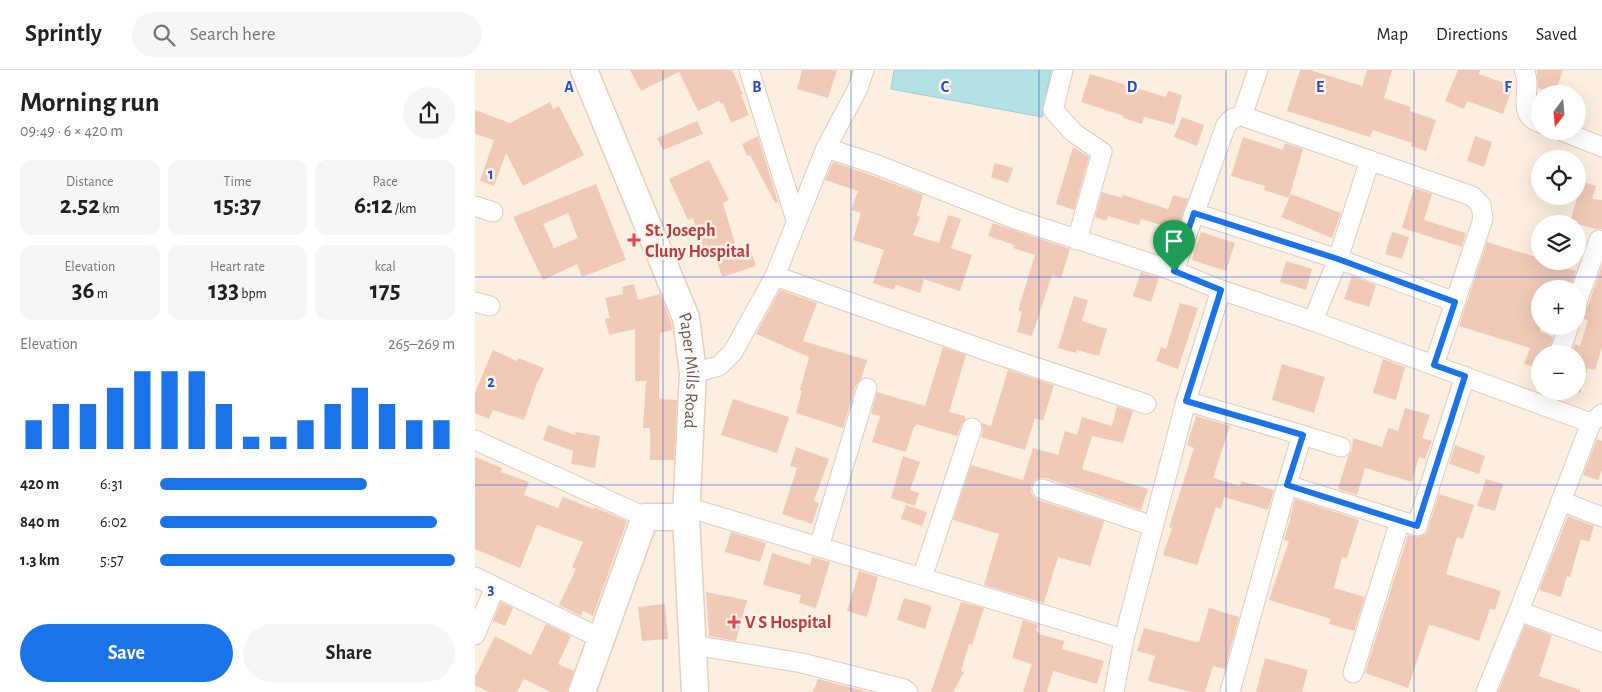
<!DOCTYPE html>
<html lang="en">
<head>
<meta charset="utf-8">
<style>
	:root { --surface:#fff; --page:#f6f6f6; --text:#222; --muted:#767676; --line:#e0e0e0; --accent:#1a73e8 }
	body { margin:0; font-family:"Alegreya Sans",sans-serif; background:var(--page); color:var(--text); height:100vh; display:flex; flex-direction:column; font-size:19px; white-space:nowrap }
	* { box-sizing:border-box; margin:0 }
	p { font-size:16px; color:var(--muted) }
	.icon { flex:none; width:28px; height:28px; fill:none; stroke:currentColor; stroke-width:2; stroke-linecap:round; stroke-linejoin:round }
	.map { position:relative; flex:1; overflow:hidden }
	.details { display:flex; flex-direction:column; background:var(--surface); width:475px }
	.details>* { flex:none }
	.needle { width:32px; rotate:196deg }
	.fabs { position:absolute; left:1056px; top:15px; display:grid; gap:10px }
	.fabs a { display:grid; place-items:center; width:55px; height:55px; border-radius:50%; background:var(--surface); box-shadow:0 5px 20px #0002; font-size:25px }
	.pin { position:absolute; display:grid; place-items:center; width:42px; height:42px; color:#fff; margin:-51px -21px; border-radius:50% 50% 50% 0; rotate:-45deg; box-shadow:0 0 5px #0007 }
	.pin .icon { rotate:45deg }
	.round { display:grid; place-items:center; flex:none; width:52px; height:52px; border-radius:26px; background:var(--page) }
	.overview { display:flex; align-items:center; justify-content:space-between; height:85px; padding:0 20px }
	h1 { font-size:28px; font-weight:600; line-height:38px }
	.figures { display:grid; grid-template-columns:repeat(3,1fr); gap:8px; height:85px; padding:5px 20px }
	.figures div { display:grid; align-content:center; border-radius:12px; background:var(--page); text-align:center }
	.figures b { font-size:25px; font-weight:600 }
	.figures small { font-size:14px; font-weight:400 }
	.figures p { font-size:14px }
	.chart { height:140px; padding:10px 20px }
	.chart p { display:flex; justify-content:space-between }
	.chart svg { width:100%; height:90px; margin-top:5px; stroke:var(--accent); stroke-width:6 }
	.action { display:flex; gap:10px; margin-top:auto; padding:10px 20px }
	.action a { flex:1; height:58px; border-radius:30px; background:var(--accent); color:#fff; font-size:20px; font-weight:600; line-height:58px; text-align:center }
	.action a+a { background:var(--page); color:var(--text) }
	ul { padding:0 20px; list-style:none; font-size:16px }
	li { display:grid; grid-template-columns:80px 60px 1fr; align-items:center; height:38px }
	li i { height:12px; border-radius:6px; background:var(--accent) }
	header { display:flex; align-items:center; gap:30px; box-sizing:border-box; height:70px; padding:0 25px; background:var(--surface); border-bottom:1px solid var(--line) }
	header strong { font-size:24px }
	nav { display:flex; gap:28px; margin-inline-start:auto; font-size:18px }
	.search { width:350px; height:45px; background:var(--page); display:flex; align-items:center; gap:12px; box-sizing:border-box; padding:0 18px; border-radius:28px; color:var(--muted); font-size:19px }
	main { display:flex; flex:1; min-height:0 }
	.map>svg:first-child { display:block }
</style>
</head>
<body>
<header>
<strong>Sprintly</strong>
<div class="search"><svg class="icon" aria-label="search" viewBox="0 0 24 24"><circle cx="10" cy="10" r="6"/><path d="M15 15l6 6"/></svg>Search here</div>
<nav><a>Map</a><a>Directions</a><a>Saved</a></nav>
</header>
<main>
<section class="details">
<div class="overview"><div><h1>Morning run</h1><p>09:49 · 6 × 420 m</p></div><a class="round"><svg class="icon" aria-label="share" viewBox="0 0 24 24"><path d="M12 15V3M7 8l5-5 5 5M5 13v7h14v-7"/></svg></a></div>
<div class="figures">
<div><p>Distance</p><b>2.52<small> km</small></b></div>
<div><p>Time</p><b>15:37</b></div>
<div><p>Pace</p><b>6:12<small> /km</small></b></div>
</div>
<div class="figures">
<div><p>Elevation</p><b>36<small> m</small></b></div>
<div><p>Heart rate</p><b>133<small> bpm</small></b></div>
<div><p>kcal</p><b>175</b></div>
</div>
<div class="chart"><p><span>Elevation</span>265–269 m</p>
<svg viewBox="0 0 160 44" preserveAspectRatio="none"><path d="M5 44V30M15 44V22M25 44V22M35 44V14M45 44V6M55 44V6M65 44V6M75 44V22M85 44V38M95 44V38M105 44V30M115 44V22M125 44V14M135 44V22M145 44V30M155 44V30"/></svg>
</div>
<ul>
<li><b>420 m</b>6:31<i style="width:70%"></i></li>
<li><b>840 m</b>6:02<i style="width:94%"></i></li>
<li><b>1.3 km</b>5:57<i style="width:100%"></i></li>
</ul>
<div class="action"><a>Save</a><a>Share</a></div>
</section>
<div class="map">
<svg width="1127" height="622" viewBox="0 0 1127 622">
	<rect width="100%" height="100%" fill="#fcefdf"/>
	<polygon fill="#b4e1e5" stroke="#9ad1d6" points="419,0 576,0 567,47 416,19"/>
	<g fill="#f1cab7" fill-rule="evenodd">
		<polygon points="155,0 257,0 268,24 266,25 274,45 256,53 248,33 246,34 244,31 223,41 204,2 166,21"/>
		<polygon points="327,0 362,0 353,28 322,19"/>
		<polygon points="825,0 835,0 887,16 892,0 917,0 909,28 936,37 935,41 961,50 951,81 936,76 937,73 898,60 895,67 812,41"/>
		<polygon points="983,0 1005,0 1004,4 1038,16 1028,44 992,31 989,39 970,31"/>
		<polygon points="1062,0 1088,0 1080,24 1063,18"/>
		<polygon points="615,4 691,27 693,21 707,25 699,55 669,47 667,54 648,48 649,46 606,32"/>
		<polygon points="75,32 78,39 84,36 109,85 48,116 31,83 19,116 5,111 19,70 0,64 0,40 35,53"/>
		<polygon points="707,47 729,55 722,76 699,67"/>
		<polygon points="222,51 228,64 188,80 182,68"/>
		<polygon points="283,66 303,132 300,133 275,85 272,86 267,74"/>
		<polygon points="1000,66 1017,72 1009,97 992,91"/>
		<polygon points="768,67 808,80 810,73 828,79 814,128 789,120 790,116 756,106"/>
		<polygon points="598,77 614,87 599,140 581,134"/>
		<polygon points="234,90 254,130 248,133 262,180 274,176 281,196 247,207 240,185 230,188 218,148 213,150 194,109"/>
		<polygon points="358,92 396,105 448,125 442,146 445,147 438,165 464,173 473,145 486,149 476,178 497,185 485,221 449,209 445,223 421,215 419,220 398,213 409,180 378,170 386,143 376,140 383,121 350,110"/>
		<polygon points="520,93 538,98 533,113 516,107"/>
		<polygon points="1102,110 1121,116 1117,129 1127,130 1127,159 1121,159 1095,152 1102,128"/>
		<path d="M121,114L151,190L107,207L102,194L68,210L38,147ZM93,143L103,168L79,178L68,154Z"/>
		<polygon points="939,118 957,124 949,150 991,163 987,177 927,158"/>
		<polygon points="627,122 647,128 648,125 693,139 698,125 713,129 702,160 666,149 664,155 633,146 631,151 620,147"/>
		<polygon points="816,124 866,143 857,168 806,147"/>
		<polygon points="518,153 595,179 586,208 577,205 557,266 542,262 547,242 543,240 560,185 538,178 539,175 513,166"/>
		<polygon points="726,162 760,173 751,201 717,190"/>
		<polygon points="917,162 934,167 927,189 910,184"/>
		<polygon points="1012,172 1061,187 1060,189 1065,191 1101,201 1095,219 1065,219 1065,261 1078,267 1073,284 1065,284 1065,299 1049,294 1055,278 984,256"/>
		<polygon points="811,191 837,199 831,220 805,212"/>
		<polygon points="1127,195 1127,277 1120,300 1113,298 1105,323 1102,322 1102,284 1096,284 1100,274 1105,276 1113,250 1105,248 1107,242 1113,236"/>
		<polygon points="666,202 684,208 676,232 658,226"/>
		<polygon points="877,206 901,215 894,237 869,229"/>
		<polygon points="159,214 163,230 185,224 196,252 197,260 185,263 184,329 202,330 199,390 175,390 175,358 168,358 171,311 160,311 160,259 134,265 130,249 135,248 130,228 148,224 147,217"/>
		<polygon points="305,220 342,233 328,271 392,290 386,309 381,315 368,358 321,343 327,321 325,320 334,287 281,264"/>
		<polygon points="599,226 613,230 607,251 632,259 624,286 602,280 601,283 583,278"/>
		<polygon points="705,233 723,238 703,299 681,291 686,277 691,279"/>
		<polygon points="468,277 491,285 474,342 490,346 490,348 491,349 487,354 482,366 441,354 440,357 439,356 431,382 397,372 405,346 396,344 402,322 450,336"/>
		<polygon points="18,280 42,291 43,288 69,298 64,310 63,310 49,350 18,340 14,349 0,343 0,322"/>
		<polygon points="908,289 930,297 921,330 898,323"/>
		<polygon points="807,294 850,307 839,343 797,330"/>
		<polygon points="533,300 579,315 568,351 560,348 550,380 506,367 508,361 507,353 516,356"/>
		<polygon points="258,329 314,347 302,383 246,365"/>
		<polygon points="642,336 658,341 648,373 617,366 607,399 673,419 666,440 571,408 564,408 559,411 556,416 556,422 559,427 563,430 629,451 615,496 583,487 569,533 509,515 524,464 478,450 496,395 548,410 558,378 583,385 590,361 602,365 607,347 637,356"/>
		<polygon points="930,338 955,345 947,368 957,371 950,389 944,387 937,412 890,398 882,425 863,419 873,386 877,380 878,368 907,377 913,358 923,361"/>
		<polygon points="721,346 755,356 738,408 765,416 766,411 799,420 793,440 749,427 746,439 741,437 722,495 688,485 697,458 694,457 719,378 712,375"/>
		<polygon points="73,355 100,365 101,362 125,366 120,398 96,394 98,381 68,370"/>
		<polygon points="1122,369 1127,371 1127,400 1123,410 1108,405"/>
		<polygon points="980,375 1010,386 1004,404 974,394"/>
		<polygon points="321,377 354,389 339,431 344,433 337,454 307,444 322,398 315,396"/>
		<polygon points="428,386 445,392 435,420 444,423 440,436 416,428"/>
		<polygon points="0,387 27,398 26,402 54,412 49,425 83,438 88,427 119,439 119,437 152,451 118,546 108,541 106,546 84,535 101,499 97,497 108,472 62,455 45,498 0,479"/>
		<polygon points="1011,409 1028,414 1020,441 1002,436"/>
		<polygon points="964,424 999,435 988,469 982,467 971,504 1026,521 1020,540 1015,539 1004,571 957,555 956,556 954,555 933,618 890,603 933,465 944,467 950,464 953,459"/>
		<polygon points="820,429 884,450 872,488 867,487 859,518 890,527 879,561 854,554 856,549 794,530 814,471 809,470 816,447 815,447"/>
		<polygon points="431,435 452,442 447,456 426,449"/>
		<polygon points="1093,446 1119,456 1114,472 1106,469 1095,507 1092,506 1086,527 1064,520"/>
		<polygon points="256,462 291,473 285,492 250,482"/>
		<polygon points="297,483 335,495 337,487 355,492 341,538 324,533 326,525 288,515"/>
		<polygon points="384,501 403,507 392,547 372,541"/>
		<polygon points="231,522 272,530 261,571 234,566"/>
		<polygon points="429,528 457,536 450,559 422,550"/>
		<polygon points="26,532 38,538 30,556 18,551"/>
		<polygon points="486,532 509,538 497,575 494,574 486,601 489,602 478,622 456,622"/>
		<polygon points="190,534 193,569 167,571 163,537"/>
		<polygon points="734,538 764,547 750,599 738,596 730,622 717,622 673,611 680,586 662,581 669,558 721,572 721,571 724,572"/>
		<polygon points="548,550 563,555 561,561 564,562 564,564 589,571 587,579 629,591 622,614 578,601 572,622 548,622 557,594 537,588"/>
		<polygon points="71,554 96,566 83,594 99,601 92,622 76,622 49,609 42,622 14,622 0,615 0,607 20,566 56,585"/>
		<polygon points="1050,555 1077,565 1064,606 1105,620 1105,622 1023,622"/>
		<polygon points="790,588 833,600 827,622 781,622"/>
		<polygon points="343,609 393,622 338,622"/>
	</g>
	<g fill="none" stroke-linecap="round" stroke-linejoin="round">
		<defs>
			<g id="street">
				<polyline points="274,0 321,150"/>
				<polyline points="588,0 578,40 599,63 627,82 602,170"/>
				<path d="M1049,0C1059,19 1039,43 1065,53"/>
				<polyline points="767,46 783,0"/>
				<polyline points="1087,61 1127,77"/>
				<polyline points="351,78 400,94 540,149 699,201 746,220"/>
				<polyline points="0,136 18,142"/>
				<polyline points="719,143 863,189 980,232"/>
				<polyline points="699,201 751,55 758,48 767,46 997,126 1006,135 1008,149 959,295"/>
				<polyline points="300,206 521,284 671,334"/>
				<polyline points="0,232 15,236"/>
				<polyline points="1102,232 1124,170"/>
				<polyline points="838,251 863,189 895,90"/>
				<polyline points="1084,284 1094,256"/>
				<polyline points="218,303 244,296 258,282 300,206 351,78 382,20 389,0"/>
				<polyline points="711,331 827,365 812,415 942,456 990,306"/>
				<polyline points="827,365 866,377"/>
				<polyline points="0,370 170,447"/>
				<polyline points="567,419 678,456"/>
				<polyline points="1086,431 1127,447"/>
				<polyline points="212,437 649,569"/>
				<polyline points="344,477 392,318"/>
				<polyline points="0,507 127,569"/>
				<polyline points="447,508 497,358"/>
				<polyline points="1044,541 1116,353"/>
				<polyline points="0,565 20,517"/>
				<polyline points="218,575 327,593 429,619 433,622"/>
				<polyline points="878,603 925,451"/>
				<polyline points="639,622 649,569 711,331 746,220 838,251 1116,353 1127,344"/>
				<polyline points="755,622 812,415"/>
				<polyline points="1011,622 1044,541 1127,572"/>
			</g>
			<g id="secondary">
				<path id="s1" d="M109,0L211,248L218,303L211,447L220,622"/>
				<polyline points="107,622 170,447 211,447"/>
			</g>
		</defs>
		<use href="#street" stroke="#e0cabb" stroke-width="21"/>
		<use href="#secondary" stroke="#e7cdbb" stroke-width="29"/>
		<use href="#street" stroke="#fff" stroke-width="19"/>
		<use href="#secondary" stroke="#fff" stroke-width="26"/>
	</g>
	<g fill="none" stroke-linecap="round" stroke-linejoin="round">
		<defs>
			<polygon id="route" points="719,143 863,189 980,232 959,295 990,306 942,456 812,415 828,365 711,331 746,220 699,201"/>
		</defs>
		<use href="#route" stroke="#fff" stroke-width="10"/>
		<use href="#route" stroke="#1a73e8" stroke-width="6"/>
	</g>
	<path fill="none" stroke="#1d4ed8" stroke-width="1" stroke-opacity="0.55" d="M188,0V622M376,0V622M564,0V622M751,0V622M939,0V622M0,207H1127M0,415H1127"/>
	<g fill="#e0444e" stroke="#fff3e5" stroke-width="2">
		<path d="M156.5 162.5h5v5h5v5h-5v5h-5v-5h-5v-5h5z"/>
		<path d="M256.5 544.5h5v5h5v5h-5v5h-5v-5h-5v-5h5z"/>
	</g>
	<g text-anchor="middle" stroke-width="5" stroke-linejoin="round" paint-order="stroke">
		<g font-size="18" font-weight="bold" fill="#be3a42" stroke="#fff3e5" text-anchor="start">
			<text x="170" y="166">St. Joseph<tspan x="170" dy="21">Cluny Hospital</tspan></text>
			<text x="270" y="558">V S Hospital</text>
		</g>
		<g font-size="18" fill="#725447" stroke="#fff3e5">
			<text dy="6" stroke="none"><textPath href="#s1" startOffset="321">Paper Mills Road</textPath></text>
		</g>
	</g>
	<g font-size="16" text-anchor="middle" font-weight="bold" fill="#1d4ed8" stroke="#fff3e5" stroke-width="5" stroke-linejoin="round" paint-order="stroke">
		<text x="94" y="22">A</text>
		<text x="282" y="22">B</text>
		<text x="470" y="22">C</text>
		<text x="657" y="22">D</text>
		<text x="845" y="22">E</text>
		<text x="1033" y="22">F</text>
		<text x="16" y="109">1</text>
		<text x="16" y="317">2</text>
		<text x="16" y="524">3</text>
	</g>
</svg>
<div class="fabs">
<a><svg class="needle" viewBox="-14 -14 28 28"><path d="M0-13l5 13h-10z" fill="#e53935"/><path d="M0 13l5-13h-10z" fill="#767676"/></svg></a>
<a><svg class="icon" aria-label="locate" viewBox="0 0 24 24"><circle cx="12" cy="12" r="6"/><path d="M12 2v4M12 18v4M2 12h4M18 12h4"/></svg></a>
<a><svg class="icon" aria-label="layers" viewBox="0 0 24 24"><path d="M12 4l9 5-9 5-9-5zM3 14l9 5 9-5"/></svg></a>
<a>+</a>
<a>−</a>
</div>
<div class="pin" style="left:699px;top:201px;background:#1e9e55"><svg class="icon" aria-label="arrive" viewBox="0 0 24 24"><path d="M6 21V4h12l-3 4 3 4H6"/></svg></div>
</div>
</main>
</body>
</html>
